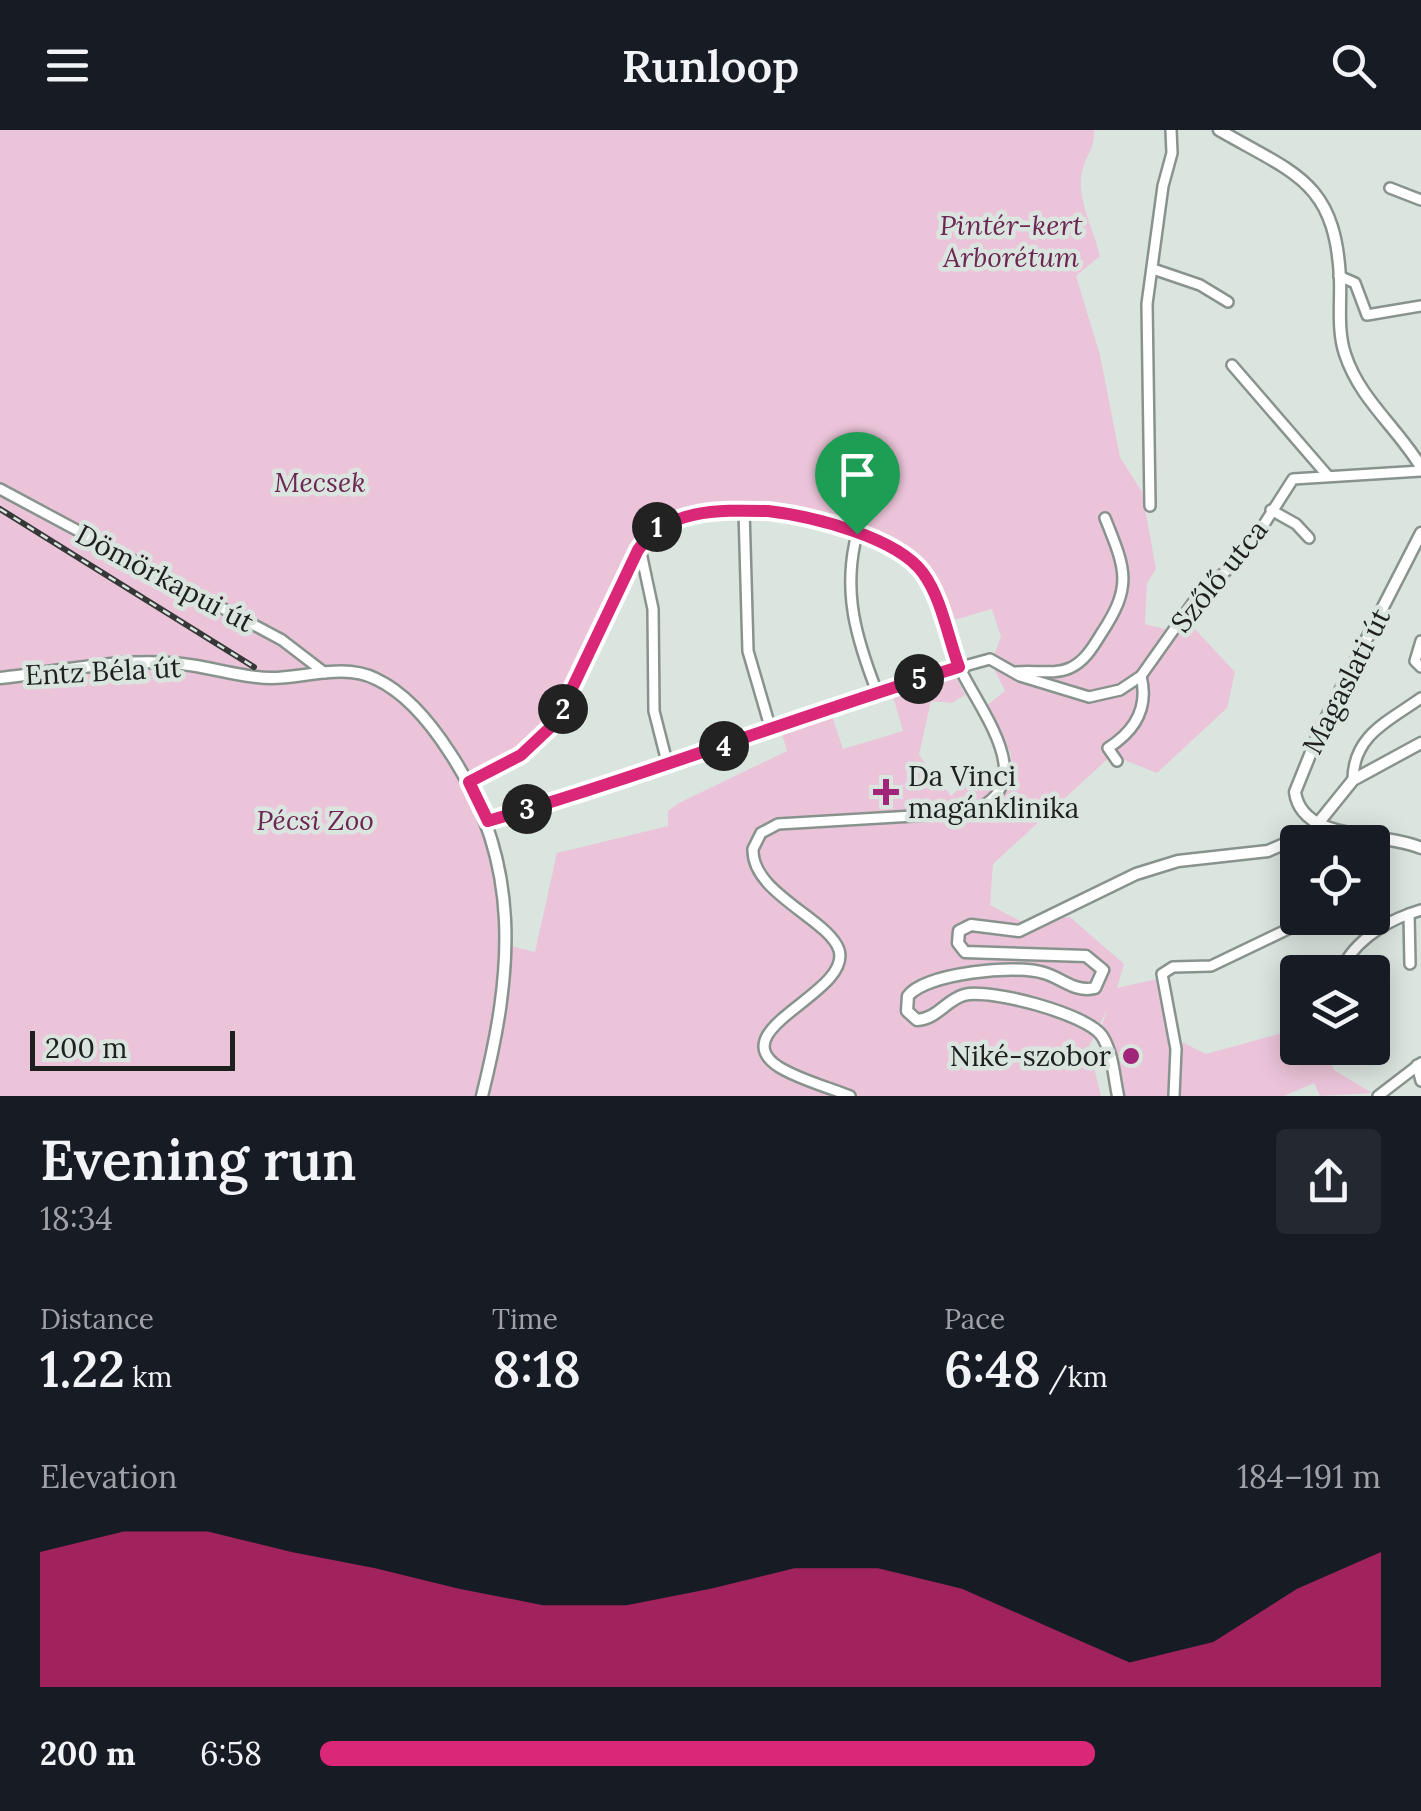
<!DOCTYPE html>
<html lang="en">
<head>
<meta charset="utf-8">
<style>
	:root { --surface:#171b24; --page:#242831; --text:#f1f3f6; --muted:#9ea1a6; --accent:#db2777 }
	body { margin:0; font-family:Lora,serif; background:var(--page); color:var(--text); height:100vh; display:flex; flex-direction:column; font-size:38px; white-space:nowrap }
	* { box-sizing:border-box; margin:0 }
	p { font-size:32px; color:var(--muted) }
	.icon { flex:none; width:55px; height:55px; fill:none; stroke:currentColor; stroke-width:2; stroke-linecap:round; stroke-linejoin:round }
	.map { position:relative; height:966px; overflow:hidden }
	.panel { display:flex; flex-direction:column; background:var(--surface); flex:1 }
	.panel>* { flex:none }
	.fabs { position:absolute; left:1280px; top:695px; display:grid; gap:20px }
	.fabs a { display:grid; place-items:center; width:110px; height:110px; border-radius:10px; background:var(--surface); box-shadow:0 5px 25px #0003; font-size:50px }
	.scale { position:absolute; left:30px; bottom:25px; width:205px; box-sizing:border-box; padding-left:10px; border:5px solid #1d201f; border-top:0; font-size:28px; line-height:35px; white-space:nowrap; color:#1d201f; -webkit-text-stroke:8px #dbe5e0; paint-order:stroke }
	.pin { position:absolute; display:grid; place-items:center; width:85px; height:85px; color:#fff; margin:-102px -42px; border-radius:50% 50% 50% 0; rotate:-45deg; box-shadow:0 0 10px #0007 }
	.pin .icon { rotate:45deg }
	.km { position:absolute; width:50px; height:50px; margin:-25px; border-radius:50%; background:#222; color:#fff; font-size:28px; line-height:50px; text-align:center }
	.round { display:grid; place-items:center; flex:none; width:105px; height:105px; border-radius:10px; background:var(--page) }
	.summary { display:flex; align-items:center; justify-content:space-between; height:170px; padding:0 40px }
	h1 { font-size:55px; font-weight:600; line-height:75px }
	.stats { display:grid; grid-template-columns:repeat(3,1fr); gap:15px; height:170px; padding:10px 40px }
	.stats div { display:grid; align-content:center }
	.stats b { font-size:50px; font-weight:600 }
	.stats small { font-size:28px; font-weight:400 }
	.stats p { font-size:28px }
	.chart { height:280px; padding:20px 40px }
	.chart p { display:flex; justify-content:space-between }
	.chart svg { width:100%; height:180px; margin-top:10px; fill:var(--accent); opacity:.7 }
	ul { padding:0 40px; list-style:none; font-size:32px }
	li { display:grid; grid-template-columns:160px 120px 1fr; align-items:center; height:75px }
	li i { height:25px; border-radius:12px; background:var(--accent) }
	header { display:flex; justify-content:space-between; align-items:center; height:130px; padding:0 40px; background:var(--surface); font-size:45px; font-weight:600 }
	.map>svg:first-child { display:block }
</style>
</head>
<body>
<header><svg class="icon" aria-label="menu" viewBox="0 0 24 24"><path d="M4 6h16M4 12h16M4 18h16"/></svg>Runloop<svg class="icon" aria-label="search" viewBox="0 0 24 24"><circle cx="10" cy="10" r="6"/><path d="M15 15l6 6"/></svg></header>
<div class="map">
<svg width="1421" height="966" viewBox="0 0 1421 966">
	<rect width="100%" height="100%" fill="#dbe5e0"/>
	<path fill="#ebc4d9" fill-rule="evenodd" d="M0,0H1094C1095,18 1088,22 1083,38C1074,65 1094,99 1100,126L1076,146L1100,225L1120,327L1142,362L1156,439L1147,453L1145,494L1180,503L1192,496L1235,542L1227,578L1157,643L1112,625L993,734L990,775L1020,791L1070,787L1124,834L1117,858L1157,849L1176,909L1206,924L1297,899L1298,918H1324L1334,940L1372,963L1320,966L1314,953L1284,966H1122L1101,898L1107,880L1089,917L1101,966H0ZM744,380C793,386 865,397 907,426C928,441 936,470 944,493L992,479L1001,507L991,533L1005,561L986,576L1011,624L1009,646L977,642L951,666L919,625L931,571L952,573L965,565L954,543L892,563L903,601L843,619L831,583L781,601L787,621L679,673L668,681V696L557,723L535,822L507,815L486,691L465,650C492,620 528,623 544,605C598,545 609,455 660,393Z"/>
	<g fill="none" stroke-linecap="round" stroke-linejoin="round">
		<defs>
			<g id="minor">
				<polyline points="1390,58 1421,70"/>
				<polyline points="1153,139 1200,155 1228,172"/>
				<polyline points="1339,146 1355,153 1367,185 1421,176"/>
				<polyline points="1232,235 1328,346"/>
				<polyline points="0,359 282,510 325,543"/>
				<polyline points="1150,376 1147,174 1163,56 1172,23 1171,0"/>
				<polyline points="744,380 748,521 771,600"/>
				<polyline points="1271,380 1296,394 1309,408"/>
				<path d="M857,404C842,461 856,508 877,562"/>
				<polyline points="640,418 653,479 654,581 668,636"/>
				<polyline points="1421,511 1415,531 1421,537"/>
				<path d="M1016,542C1033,540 1054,545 1070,538C1085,531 1093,517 1101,504C1133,456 1126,440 1105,388"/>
				<path d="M1117,631L1108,618C1135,601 1149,578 1141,546"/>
				<path d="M1353,650C1353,605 1389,591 1421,568"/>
				<path d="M469,653C499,633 533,624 555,592C583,552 629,403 670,391C738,371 806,382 870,410C883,415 900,420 911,429C940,454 944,498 957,532C975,576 1050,659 964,683L778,694L761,703L753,719C751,763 829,789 839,820C852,863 721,899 779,937C800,950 828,957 850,966"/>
				<path d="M488,691C657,642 820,575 990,529L1020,546L1089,567L1120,560L1141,546L1197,467L1245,424L1293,349L1421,341"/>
				<polyline points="1372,786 1389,791"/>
				<polyline points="1410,834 1409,784 1421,780"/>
				<path d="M1341,842C1350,815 1383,793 1409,784"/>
				<polyline points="1417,935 1421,951"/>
				<polyline points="1174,966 1176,919 1162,844 1173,837 1211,836 1311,788"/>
				<polyline points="1378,966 1421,933"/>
			</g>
			<g id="tertiary">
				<path d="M1219,0C1295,44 1335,51 1340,148C1341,173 1337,200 1345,224C1360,270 1397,297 1421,337"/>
				<path d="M1421,403L1320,600L1295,662C1302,713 1384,701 1421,718"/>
				<path d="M0,548C59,542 123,527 182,534C212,537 241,548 271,548C305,548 344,533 376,549C408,564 432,595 450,623C523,733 513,843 482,966"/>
				<path d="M1118,966C1114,947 1113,923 1102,906C1087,884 990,858 964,865C946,870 937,889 917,890L907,881L908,866C926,843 1016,834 1044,843C1062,848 1075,863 1095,858L1103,840L1086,826L965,822L958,813L959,801L971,795L1019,801L1136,744L1178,731L1268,721L1311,702L1353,650L1421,613"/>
			</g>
		</defs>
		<use href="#minor" stroke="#89938e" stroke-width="14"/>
		<use href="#tertiary" stroke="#89938e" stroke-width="15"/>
		<use href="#minor" stroke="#fff" stroke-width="9"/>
		<use href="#tertiary" stroke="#fff" stroke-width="10"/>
		<defs>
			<polyline id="rail" points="0,379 254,537"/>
		</defs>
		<use href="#rail" stroke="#353837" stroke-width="6"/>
		<use href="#rail" stroke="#dbe5e0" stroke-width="2.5" stroke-dasharray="8" stroke-linecap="butt"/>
	</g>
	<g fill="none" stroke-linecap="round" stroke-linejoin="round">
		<defs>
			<path id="route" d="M768,381C811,386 897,407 923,443C942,469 948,508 959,537C801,585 647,645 488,691L469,652L521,625L556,592L638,420C667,378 720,380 768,381Z"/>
		</defs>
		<use href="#route" stroke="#fff" stroke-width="20"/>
		<use href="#route" stroke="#db2777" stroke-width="12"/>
	</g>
	<g fill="#a12579" stroke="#dbe5e0" stroke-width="4">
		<path d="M881 647h10v10h10v10h-10v10h-10v-10h-10v-10h10z"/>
		<circle cx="1131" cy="926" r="10"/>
	</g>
	<g text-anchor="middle" stroke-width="9" stroke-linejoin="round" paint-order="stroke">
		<g font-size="28" font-style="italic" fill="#6c2753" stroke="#dbe5e0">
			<text x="1011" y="105">Pintér-kert<tspan x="1011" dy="32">Arborétum</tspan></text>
			<text x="320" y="362">Mecsek</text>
			<text x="315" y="700">Pécsi Zoo</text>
		</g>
		<g font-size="28" fill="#1d201f" stroke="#dbe5e0">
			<text transform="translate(1219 446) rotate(-51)" y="10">Szőlő utca</text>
			<text transform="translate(165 448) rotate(28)" y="10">Dömörkapui út</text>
			<text transform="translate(103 541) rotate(-3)" y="10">Entz Béla út</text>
			<text transform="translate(1346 551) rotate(-63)" y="10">Magaslati út</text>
		</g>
		<g font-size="28" fill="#1d201f" stroke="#dbe5e0" text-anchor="start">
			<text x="908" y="656">Da Vinci<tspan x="908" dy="32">magánklinika</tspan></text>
			<text x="1111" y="936" text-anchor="end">Niké-szobor</text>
		</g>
	</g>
</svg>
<div class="fabs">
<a><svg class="icon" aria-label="locate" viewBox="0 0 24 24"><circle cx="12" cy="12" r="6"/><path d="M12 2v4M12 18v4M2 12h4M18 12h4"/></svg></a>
<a><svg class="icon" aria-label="layers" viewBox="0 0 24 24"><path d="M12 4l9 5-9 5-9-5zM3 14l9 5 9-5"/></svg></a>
</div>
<div class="scale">200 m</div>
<div class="pin" style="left:857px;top:404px;background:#1e9e55"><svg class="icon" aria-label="arrive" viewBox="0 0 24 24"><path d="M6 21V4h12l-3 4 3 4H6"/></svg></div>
<b class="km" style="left:657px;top:397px">1</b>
<b class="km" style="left:563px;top:579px">2</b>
<b class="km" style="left:527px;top:679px">3</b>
<b class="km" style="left:724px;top:616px">4</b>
<b class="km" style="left:919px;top:549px">5</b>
</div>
<section class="panel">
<div class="summary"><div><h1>Evening run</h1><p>18:34</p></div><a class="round"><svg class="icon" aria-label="share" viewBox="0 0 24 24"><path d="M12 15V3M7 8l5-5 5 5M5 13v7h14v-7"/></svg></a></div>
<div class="stats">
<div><p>Distance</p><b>1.22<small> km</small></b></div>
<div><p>Time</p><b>8:18</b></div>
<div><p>Pace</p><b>6:48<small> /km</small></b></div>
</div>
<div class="chart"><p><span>Elevation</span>184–191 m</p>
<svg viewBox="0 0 160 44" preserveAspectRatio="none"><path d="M0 44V11L10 6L20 6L30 11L40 15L50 20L60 24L70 24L80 20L90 15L100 15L110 20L120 29L130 38L140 33L150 20L160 11V44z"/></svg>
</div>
<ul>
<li><b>200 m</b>6:58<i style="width:73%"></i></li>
</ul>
</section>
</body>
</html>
